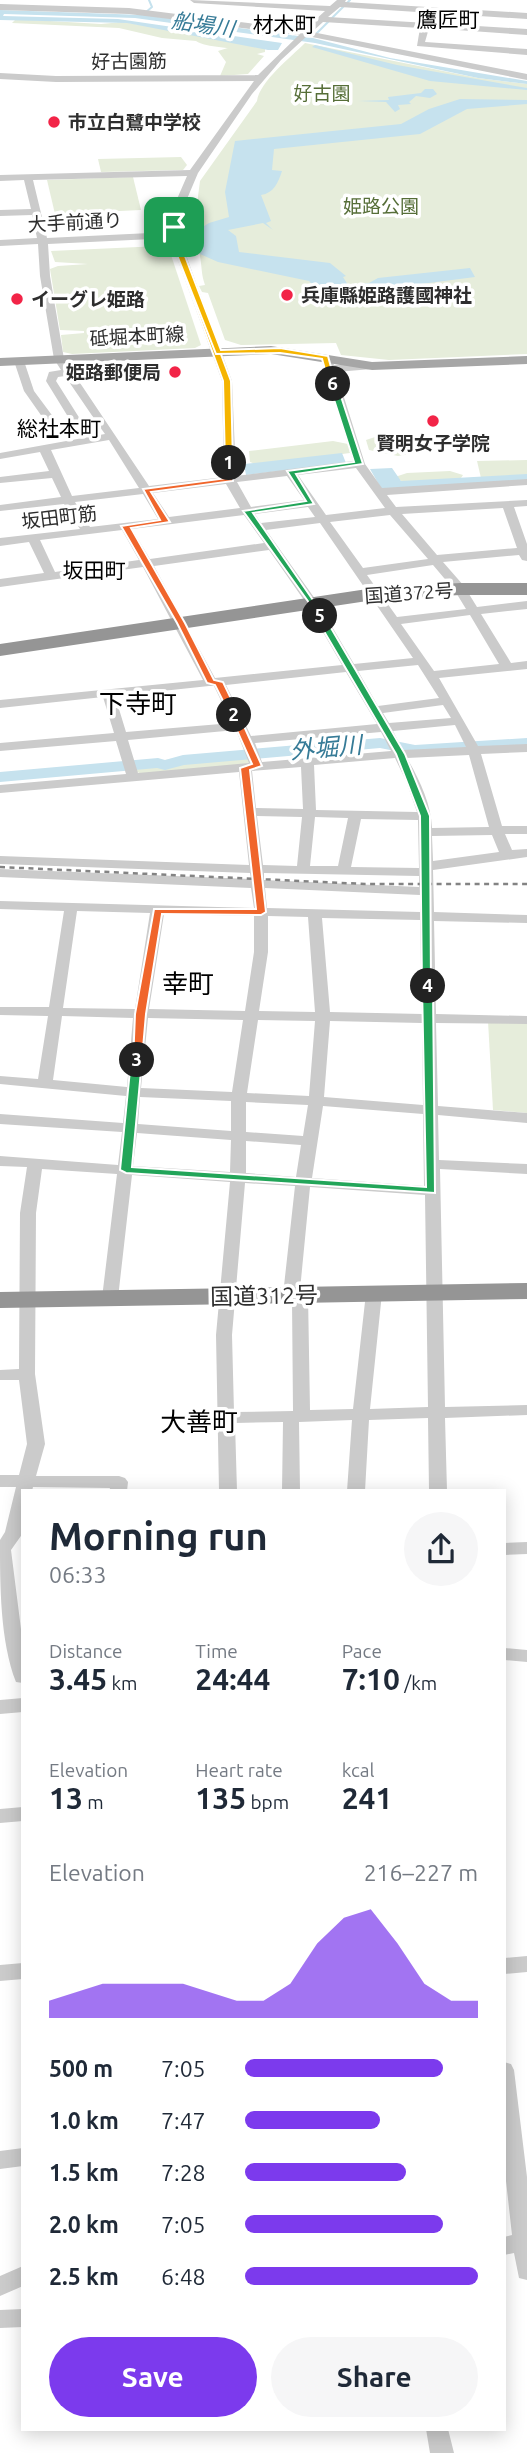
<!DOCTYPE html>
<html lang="en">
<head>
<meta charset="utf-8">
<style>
	:root { --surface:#fff; --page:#f6f6f7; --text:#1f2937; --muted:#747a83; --accent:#7c3aed }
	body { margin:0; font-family:Ubuntu,"Noto Sans JP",sans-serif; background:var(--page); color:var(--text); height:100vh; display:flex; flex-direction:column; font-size:26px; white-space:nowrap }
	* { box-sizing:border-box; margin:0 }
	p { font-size:23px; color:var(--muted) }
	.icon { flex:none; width:38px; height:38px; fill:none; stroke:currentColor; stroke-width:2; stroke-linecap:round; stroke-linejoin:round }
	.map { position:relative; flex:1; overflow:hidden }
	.sheet { position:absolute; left:21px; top:1489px; width:485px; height:942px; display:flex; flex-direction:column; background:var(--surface); border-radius:0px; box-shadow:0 4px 18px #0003 }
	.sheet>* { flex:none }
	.pin { position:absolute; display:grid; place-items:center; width:60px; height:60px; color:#fff; margin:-30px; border-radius:14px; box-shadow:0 4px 10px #0006 }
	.km { position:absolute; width:35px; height:35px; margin:-18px; border-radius:50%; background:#222; color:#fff; font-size:19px; line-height:35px; text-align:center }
	.round { display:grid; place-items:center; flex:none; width:74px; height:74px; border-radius:37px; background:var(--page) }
	.summary { display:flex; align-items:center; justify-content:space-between; height:119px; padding:0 28px }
	h1 { font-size:38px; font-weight:600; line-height:52px }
	.figures { display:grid; grid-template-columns:repeat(3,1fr); gap:10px; height:119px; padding:7px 28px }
	.figures div { display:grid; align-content:center }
	.figures b { font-size:30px; font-weight:600 }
	.figures small { font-size:19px; font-weight:400 }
	.figures p { font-size:19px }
	.chart { height:196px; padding:14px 28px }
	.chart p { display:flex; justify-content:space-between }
	.chart svg { width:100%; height:126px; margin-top:7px; fill:var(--accent); opacity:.7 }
	.cta { display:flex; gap:14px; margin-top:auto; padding:14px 28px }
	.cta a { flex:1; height:80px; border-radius:42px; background:var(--accent); color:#fff; font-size:28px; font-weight:600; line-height:80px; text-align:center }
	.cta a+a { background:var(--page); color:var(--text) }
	ul { padding:0 28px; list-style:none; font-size:23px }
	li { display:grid; grid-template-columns:112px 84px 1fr; align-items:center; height:52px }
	li i { height:18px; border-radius:9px; background:var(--accent) }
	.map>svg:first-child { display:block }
</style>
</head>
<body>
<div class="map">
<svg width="527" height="2453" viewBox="0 0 527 2453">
	<rect width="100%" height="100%" fill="#fff"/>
	<g fill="#e6eddb">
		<path d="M16,19L101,24L123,22L265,46V52L257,54L264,56L248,74L220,76L226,62L218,51L231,47L250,52C234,47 206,48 196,41L162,38L119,28L12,23Z"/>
		<path d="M305,43L478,78L527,84V354L389,360L341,355L336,343L241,345L225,340L208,293L202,292L199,286L205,285C201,274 202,267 200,256C196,236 190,228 193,205L197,204L200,181L257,101C260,81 291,57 305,43Z"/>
		<polygon points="181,157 187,165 183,170 101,172 98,159"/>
		<polygon points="133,177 141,210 55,214 47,180"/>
		<polygon points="160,246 169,249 201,345 195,348 72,354 63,352 61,335 84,333 84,331 60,330 50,269 58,266 88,264 55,262 51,251"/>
		<polygon points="378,436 403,438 418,453 398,456 369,450 366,440"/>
		<polygon points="333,441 348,444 350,453 258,465 250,462 249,451"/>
		<polygon points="527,460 527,477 481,478 477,461"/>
		<polygon points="450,471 463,475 459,481 406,484 395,477 407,473"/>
		<polygon points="247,752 251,761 245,766 142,774 137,772 134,763"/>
		<polygon points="488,1021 527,1022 527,1113 493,1110"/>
	</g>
	<g fill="#c6e2ee">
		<polygon points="0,10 144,15 313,38 390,58 527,81 527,84 478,78 315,43 135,18 4,14 3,16 118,19 282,43 278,50 268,50 127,23 0,20"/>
		<polygon points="315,45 397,65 527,88 527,90 430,81 312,47"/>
		<polygon points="425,89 433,89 437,94 430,98 416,96 409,102 411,104 398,105 400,109 395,112 386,102 358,101 389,100 388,97 421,93"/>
		<path d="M460,99L527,100V104L467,109L420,134L274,149L272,170L282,171C278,183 274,193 261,195L271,221L266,223L273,230L263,223L228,230L236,236L239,252L330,263L346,276L343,277L348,285L369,283L378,278L470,268L475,277L390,288L361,295L318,291L309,281L218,262L200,254L196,240L198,230L209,223L229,217L225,192L235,141L401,124L429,109Z"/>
		<polygon points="342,453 346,463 246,475 244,464"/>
		<polygon points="392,468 401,481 527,474 527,480 382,490 370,469"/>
	</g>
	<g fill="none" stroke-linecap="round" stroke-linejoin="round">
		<g stroke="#c6e2ee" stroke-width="2">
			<polyline points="146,12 152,7 149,0"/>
			<polyline points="315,35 350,0"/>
		</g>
		<polygon fill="#c6e2ee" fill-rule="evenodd" points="380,738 415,745 527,738 527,748 415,755 380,748 184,765 165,770 157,768 0,782 0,772 158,758 165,760 183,755"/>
		<g fill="#cbcbcb" fill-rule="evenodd">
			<path d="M190,0L330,6L337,0H346L345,2L527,13V19L340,7L328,17L527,29V35L429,28L425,42L527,49V55L417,46L420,28L323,22L312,32L527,74V80L307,36L281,60L252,94L198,173L187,199L179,236L232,381L236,476L353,461L321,358L326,355L330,356L334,365L372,363L377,366L372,369L336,372L365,464L382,488L527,479V485L387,495L396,507L527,500V506L514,507L527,544V561L522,560L519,555L443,562L464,586L477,607L527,601V609L481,614L511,663L527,661V669L439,678L478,746L527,744V752L481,754L502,826H527V834H505L512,850L527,849V857L433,870L434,912L527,915V923L434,921L436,1014L527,1016V1024L436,1023L438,1106L527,1113V1123L438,1115L439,1160L527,1164V1174L440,1169L445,1407L527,1405V1415L445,1418L447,1491H429L428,1418L369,1420L365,1491H347L352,1420L299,1422L300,1491H282L283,1422L235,1423L237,1491H219L216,1335L230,1182L132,1175L118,1298L110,1303L102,1298L117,1174L42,1169L36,1213L35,1374L45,1444L36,1476H119L125,1478L128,1482L127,1491H109L110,1488L33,1487L32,1491H23V1533L11,1550L23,1645V1683L16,1682C0,1641 0,1585 0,1540L5,1532L16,1487H0V1475H19L27,1444L19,1380H0V1370L19,1369L20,1213L27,1167L0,1166V1156L118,1165L122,1132L0,1124V1114L123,1123L126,1096L0,1084V1076L38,1079L48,1016L0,1015V1007H49L64,911L0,909V901L254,908L251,888L0,877V869L251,879L250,873L0,864V856L249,865L239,772L0,793V785L126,774L116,741L0,751V743L114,733L103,697L0,708V700L203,680L143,567L0,587V579L44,573L29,542L0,546V538L80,529L64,504L0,511V505L61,497L52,478L0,483V477L49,471L40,452L0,459V453L105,434L97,423L50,428L24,391L14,361L19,358L24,361L34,391L57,422L70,420L46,381L49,372L61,370L54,359L40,276L38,244L0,246V240L37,238L32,215L0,216V210L31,209L24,180L0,181V175L190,170L254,81L56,82L0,79V73L56,76L258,75L299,35L129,14L0,10V4L129,8L304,30L325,11L194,3ZM187,176L177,199L172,225L150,233L47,238L33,180ZM170,232L169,236L222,381L224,477L149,486L64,359L50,276L48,244L152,239ZM65,376L93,417L80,419L56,381L58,377ZM109,440L139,488L72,496L51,450ZM356,468L385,508L326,515L298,475ZM287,476L304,500L251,507L237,482ZM226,484L240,508L169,517L153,493ZM143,494L158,519L90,527L75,502ZM308,507L315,517L261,523L255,514ZM503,508L517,548L437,555L402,514ZM244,515L264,543L150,559L132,529ZM390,515L428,559L363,568L330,522ZM320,523L413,658L354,664L318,603L266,530ZM122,530L139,560L55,572L40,540ZM269,550L306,603L342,665L215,678L154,566ZM433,565L455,591L466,609L397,617L367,575ZM470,615L499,664L434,671L401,624ZM418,665L439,698L378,706L358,671ZM346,672L377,724L251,736L226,685ZM209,686H214L232,723L126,732L115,696ZM443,705L451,718L389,723L383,713ZM455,725L466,747L403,750L393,731ZM236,730L249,763L138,773L128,740ZM381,732L391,751L262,762L255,743ZM469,755L489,827L432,828C431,803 419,779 407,758ZM395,758L406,781L417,812L316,810L314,765ZM301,767L303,809L256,808L252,771ZM257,816L302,817L297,866L263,865ZM315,817L348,818L338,866H310ZM361,819L418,820L419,868L351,867ZM492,835L499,852L433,861L432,836ZM264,873L419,876V887L264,880ZM265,888L420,895V912L267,908ZM77,911L150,913L135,1009L63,1008ZM164,914L254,916V952L245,1011L149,1009ZM268,916L308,917L315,1012L259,1011L268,952ZM322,918L420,920L422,1014L330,1012ZM62,1016L133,1018L127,1087L53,1080ZM148,1018L243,1020L232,1092L141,1088ZM258,1020L315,1021L309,1096L247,1093ZM330,1021L422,1023L423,1105L324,1097ZM140,1097L231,1101V1131L138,1124ZM246,1102L308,1105L303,1136L246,1132ZM323,1106L423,1114L424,1186L312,1178ZM137,1133L231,1140L230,1172L133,1166ZM246,1141L301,1145L296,1177L246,1173ZM245,1183L295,1186L283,1295L285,1299L292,1300L293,1411L234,1412L232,1335ZM310,1187L425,1195L428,1407L370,1409L382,1293L374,1288L366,1293L353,1409L310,1410L308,1295L300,1290Z"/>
			<polygon points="527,1542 527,1554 504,1555 504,1543"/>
			<polygon points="504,1648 527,1650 527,1662 504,1660"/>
			<polygon points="23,1698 23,1712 0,1714 0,1700"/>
			<polygon points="23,1807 23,1821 0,1823 0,1809"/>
			<polygon points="527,1956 527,1972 504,1974 504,1958"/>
			<polygon points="23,1963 23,1979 0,1981 0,1965"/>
			<polygon points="504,2062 511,2064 514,2070 527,2177 527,2280 519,2278 514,2253 504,2255 504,2237 512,2235 504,2163"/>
			<polygon points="23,2148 23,2166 0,2169 0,2151"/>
			<polygon points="23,2266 23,2286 0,2296 0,2276"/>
			<polygon points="23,2309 23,2327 0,2328 0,2310"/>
			<polygon points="426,2429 448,2429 454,2453 430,2453"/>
		</g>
		<polygon fill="#a6a6a6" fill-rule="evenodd" points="271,346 372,362 527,356 527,364 372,370 271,354 0,366 0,358"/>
		<g fill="#959595" fill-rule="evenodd">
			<polygon points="460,583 527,583 527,595 460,595 374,600 0,656 0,644 374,588"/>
			<polygon points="527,1283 527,1299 0,1308 0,1292"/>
		</g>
		<polyline stroke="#838383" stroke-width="2.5" stroke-dasharray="5 4.5" stroke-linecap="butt" points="0,867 365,884 527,884"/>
	</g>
	<polygon fill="#f5b400" stroke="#fff" stroke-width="2" points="172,225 178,227 180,245 231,381 233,463 229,465 225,463 223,381 173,245"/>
	<polygon fill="#f0652b" stroke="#fff" stroke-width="2" points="226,461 233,463 233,481 151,492 170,522 131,528 185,623 214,680 223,682 239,715 234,718 230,715 215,685 207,683 177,623 121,526 160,520 143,489 226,478"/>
	<polygon fill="#f0652b" stroke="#fff" stroke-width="2" points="234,712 239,715 262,766 250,770 266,912 261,915 162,914 146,1014 142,1060 133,1062 135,1014 154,909 256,909 240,768 252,764 230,715"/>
	<polygon fill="#22a559" stroke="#fff" stroke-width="2" points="428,982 433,986 435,1193 126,1173 120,1170 131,1060 137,1057 142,1060 132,1167 426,1187 422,986"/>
	<polygon fill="#22a559" stroke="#fff" stroke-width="2" points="320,613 324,616 405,754 430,816 431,988 422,986 420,816 396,754 315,616"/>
	<polygon fill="#22a559" stroke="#fff" stroke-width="2" points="333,382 337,384 363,464 296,474 314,504 253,513 324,616 320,618 243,511 306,501 287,471 354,462 329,384"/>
	<polygon fill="#f5b400" stroke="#fff" stroke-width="2" points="172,225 178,227 159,236 180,243 221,350 280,348 328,356 336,386 329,384 322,359 280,353 216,354 173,245 149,236"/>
	<g fill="#f22447" stroke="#fff" stroke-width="2.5">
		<circle cx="54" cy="122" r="7"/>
		<circle cx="287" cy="295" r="7"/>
		<circle cx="17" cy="299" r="7"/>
		<circle cx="175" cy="372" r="7"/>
		<circle cx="433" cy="421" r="7"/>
	</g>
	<g text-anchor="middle" stroke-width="7" stroke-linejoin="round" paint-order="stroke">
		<g font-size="19" fill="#2e2e2e" stroke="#fff">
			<text transform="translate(129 61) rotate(-1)" y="7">好古園筋</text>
			<text transform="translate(75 222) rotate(-3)" y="7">大手前通り</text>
			<text transform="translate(137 336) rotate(-3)" y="7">砥堀本町線</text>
			<text transform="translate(59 517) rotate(-7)" y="7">坂田町筋</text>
			<text transform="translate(409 593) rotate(-4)" y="7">国道372号</text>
		</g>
		<g font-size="19" fill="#566e38" stroke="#fff">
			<text x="322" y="100">好古園</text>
			<text x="381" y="213">姫路公園</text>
		</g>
		<g font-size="19" font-weight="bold" fill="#2e2e2e" stroke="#fff" text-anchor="start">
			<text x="68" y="129">市立白鷺中学校</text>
			<text x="301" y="302">兵庫縣姫路護國神社</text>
			<text x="31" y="306">イーグレ姫路</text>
			<text x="161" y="379" text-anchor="end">姫路郵便局</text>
			<text x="433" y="450" text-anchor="middle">賢明女子学院</text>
		</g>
		<g font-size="21" fill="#000" stroke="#fff">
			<text x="448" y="27">鷹匠町</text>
			<text x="284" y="32">材木町</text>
			<text x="59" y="436">総社本町</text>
			<text x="94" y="578">坂田町</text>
		</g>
		<g font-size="21" font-style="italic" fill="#367b97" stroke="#fff">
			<text transform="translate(203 25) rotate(8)" y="7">船場川</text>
		</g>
		<g font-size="23" fill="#2e2e2e" stroke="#fff">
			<text transform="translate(264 1296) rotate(-1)" y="8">国道312号</text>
		</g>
		<g font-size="24" font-style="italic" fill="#367b97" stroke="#fff">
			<text transform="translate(326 748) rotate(-5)" y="8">外堀川</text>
		</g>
		<g font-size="26" fill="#000" stroke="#fff">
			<text x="138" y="713">下寺町</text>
			<text x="188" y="993">幸町</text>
			<text x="199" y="1431">大善町</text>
		</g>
	</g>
</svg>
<div class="pin" style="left:174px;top:227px;background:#1e9e55"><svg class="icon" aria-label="arrive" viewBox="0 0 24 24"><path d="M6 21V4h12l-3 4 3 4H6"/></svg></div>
<b class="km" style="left:229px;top:463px">1</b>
<b class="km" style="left:234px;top:715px">2</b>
<b class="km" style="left:137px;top:1060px">3</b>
<b class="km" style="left:428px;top:986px">4</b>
<b class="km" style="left:320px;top:616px">5</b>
<b class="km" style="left:333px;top:384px">6</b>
<section class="sheet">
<div class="summary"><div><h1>Morning run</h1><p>06:33</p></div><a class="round"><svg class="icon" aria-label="share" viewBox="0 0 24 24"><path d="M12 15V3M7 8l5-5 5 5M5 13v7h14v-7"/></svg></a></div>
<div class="figures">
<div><p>Distance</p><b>3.45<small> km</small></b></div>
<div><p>Time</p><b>24:44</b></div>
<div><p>Pace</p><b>7:10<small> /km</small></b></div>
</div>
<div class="figures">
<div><p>Elevation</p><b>13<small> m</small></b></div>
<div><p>Heart rate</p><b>135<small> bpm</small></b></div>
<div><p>kcal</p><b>241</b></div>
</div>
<div class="chart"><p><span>Elevation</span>216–227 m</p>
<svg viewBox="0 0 160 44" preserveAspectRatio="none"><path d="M0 44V38L10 35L20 32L30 32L40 32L50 32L60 35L70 38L80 38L90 32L100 18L110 9L120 6L130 18L140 32L150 38L160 38V44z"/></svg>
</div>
<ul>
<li><b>500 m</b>7:05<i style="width:85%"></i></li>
<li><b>1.0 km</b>7:47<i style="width:58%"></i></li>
<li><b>1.5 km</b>7:28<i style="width:69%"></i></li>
<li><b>2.0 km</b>7:05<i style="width:85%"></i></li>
<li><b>2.5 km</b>6:48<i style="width:100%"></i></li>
</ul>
<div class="cta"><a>Save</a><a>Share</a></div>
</section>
</div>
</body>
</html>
